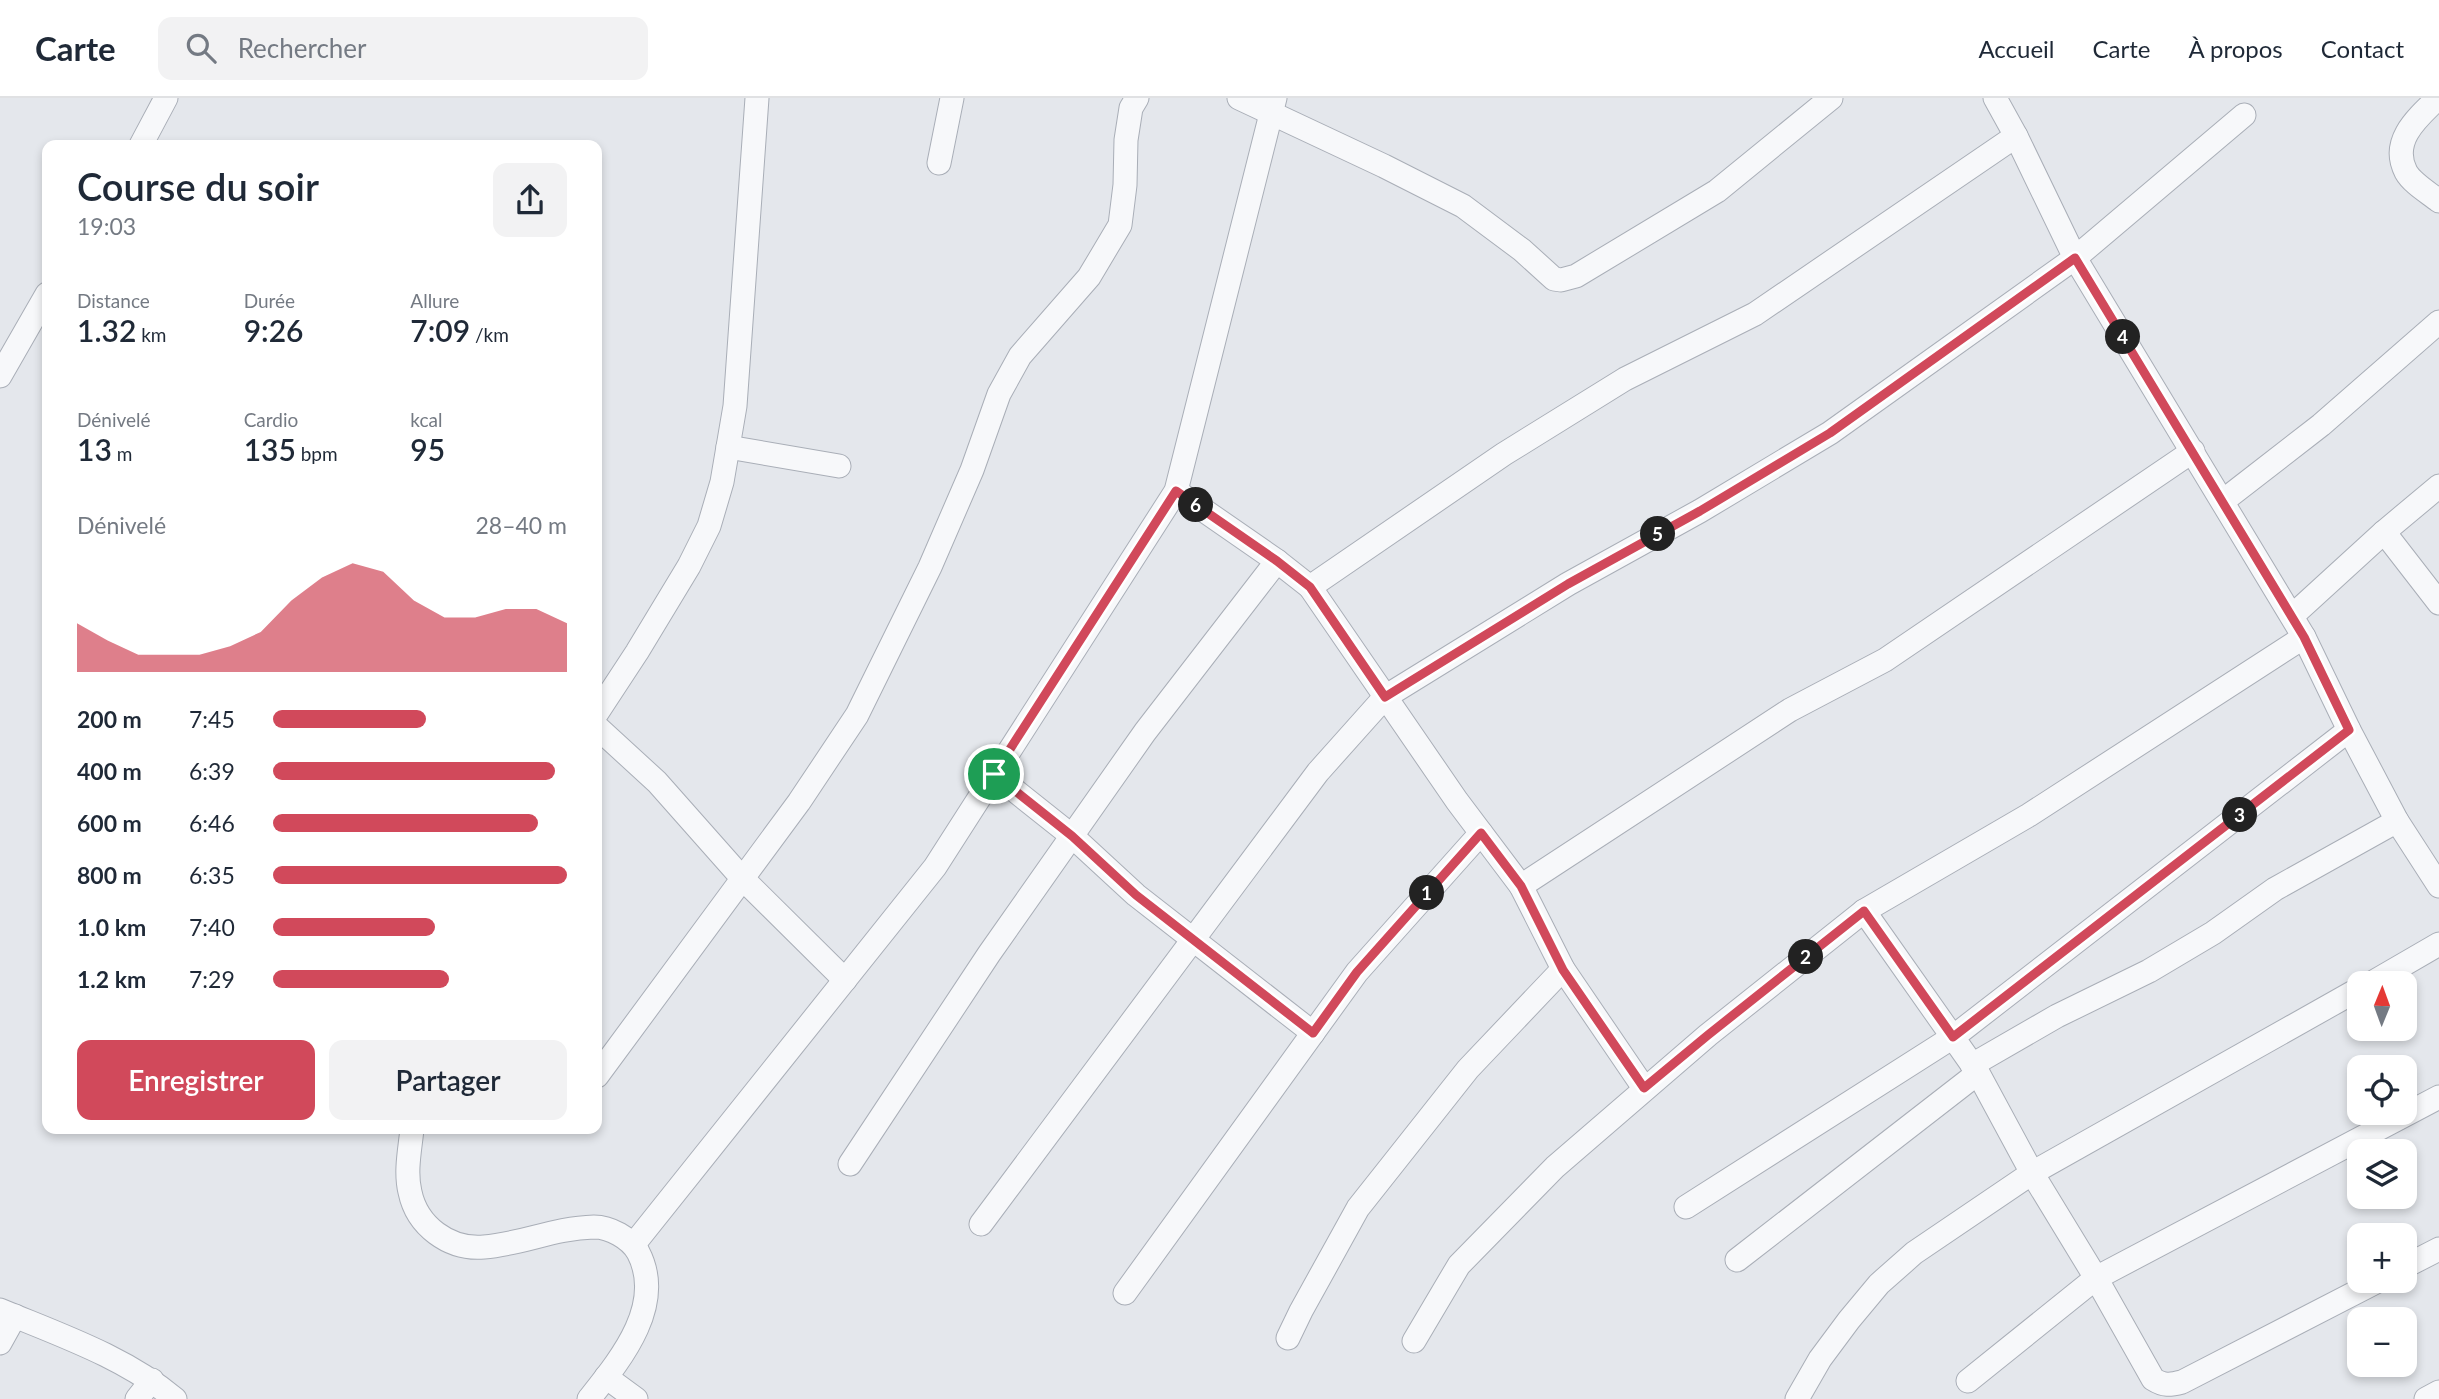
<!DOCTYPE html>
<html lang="fr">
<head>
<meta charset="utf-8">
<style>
	:root { --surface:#fff; --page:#f2f2f3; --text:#1f2937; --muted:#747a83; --line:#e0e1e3; --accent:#d1495b }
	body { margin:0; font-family:Lato,sans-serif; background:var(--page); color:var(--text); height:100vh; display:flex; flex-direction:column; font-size:26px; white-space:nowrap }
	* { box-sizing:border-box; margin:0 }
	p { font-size:23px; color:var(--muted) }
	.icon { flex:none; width:38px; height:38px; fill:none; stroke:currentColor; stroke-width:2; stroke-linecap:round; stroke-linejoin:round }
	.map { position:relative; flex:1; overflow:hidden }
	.details { position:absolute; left:42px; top:42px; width:560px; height:994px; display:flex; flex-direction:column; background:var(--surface); border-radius:14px; box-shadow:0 4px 10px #0003 }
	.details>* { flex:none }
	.needle { width:46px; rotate:1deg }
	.fabs { position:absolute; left:2347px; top:873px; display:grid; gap:14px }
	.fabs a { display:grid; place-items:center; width:70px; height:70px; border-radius:14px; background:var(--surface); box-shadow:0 4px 10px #0003; font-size:35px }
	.pin { position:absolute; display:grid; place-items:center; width:60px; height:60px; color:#fff; margin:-30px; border:4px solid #fff; border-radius:50%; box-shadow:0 2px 7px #0007 }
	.km { position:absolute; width:35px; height:35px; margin:-18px; border-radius:50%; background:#222; color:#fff; font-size:19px; line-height:35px; text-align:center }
	.round { display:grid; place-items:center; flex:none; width:74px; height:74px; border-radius:14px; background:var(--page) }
	.overview { display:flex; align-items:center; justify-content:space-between; height:119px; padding:0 35px }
	h1 { font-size:38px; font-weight:600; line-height:52px }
	.figures { display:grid; grid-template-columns:repeat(3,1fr); gap:10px; height:119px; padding:7px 35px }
	.figures div { display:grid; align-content:center }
	.figures b { font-size:30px; font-weight:600 }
	.figures small { font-size:19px; font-weight:400 }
	.figures p { font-size:19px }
	.chart { height:196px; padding:14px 35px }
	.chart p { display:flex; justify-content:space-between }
	.chart svg { width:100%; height:126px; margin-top:7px; fill:var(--accent); opacity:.7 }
	.button { display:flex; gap:14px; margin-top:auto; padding:14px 35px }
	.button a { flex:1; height:80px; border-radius:14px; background:var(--accent); color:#fff; font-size:28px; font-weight:600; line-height:80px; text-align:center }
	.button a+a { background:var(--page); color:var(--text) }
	ul { padding:0 35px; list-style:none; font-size:23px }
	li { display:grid; grid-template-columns:112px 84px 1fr; align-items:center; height:52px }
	li i { height:18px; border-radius:9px; background:var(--accent) }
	header { display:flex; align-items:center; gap:42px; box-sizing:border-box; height:98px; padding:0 35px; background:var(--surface); border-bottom:2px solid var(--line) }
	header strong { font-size:33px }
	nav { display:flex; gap:38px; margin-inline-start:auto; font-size:24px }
	.search { width:490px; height:63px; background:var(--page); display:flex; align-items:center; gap:18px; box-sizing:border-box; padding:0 24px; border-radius:14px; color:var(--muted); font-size:26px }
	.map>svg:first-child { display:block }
</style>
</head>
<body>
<header>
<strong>Carte</strong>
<div class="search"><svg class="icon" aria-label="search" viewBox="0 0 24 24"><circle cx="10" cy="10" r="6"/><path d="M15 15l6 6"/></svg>Rechercher</div>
<nav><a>Accueil</a><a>Carte</a><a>À propos</a><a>Contact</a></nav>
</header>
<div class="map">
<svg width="2439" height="1301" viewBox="0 0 2439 1301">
	<rect width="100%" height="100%" fill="#e4e7ec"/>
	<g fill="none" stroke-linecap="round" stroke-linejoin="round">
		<defs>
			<g id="minor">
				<polyline points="1239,0 1384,68 1463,108 1522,152 1554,181 1561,182 1576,178 1717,93 1831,0"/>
				<polyline points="1995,0 2016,38 2075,160 2304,539 2349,632 2397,723 2439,788"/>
				<path d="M2438,0C2417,20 2390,43 2406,74C2412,85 2429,95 2439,103"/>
				<polyline points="141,47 166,0"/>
				<polyline points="939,65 952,0"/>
				<polyline points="0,278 47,196"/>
				<polyline points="728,349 839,368"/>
				<polyline points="2439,388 2384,434 2439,505"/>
				<polyline points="1176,393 1277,463 1310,489 1504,356 1625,281 1755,216 2016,38"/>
				<polyline points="2223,403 2321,327 2439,224"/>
				<polyline points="1310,489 1457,703 1521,788"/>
				<polyline points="2292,518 2384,434"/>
				<polyline points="597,615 637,554 689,468 709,428 722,384 735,308 757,0"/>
				<polyline points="597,629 657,684 742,780 845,882"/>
				<polyline points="994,676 1072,738 1136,797 1313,935"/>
				<path d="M1864,813L1978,975L2032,1075L2096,1180L2153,1281C2164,1288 2170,1287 2182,1284L2378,1183"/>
				<polyline points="2370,886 2439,846"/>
				<polyline points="1972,967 2057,918 2149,873 2213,835 2275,791 2397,723"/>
				<polyline points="597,978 799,704 857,617 930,469 972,372 999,296 1020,258 1089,179 1120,127 1125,87 1126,42 1131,10 1137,0"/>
				<polyline points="1644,990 1563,871 1521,788 1790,612 1885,562 2193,353"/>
				<path d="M412,1031C410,1051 405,1074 410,1094C417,1128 449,1152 484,1149C522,1146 554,1130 594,1129C610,1129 630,1140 638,1154C666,1207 620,1262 589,1301"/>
				<polyline points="850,1066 989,856 1145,634 1277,463"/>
				<polyline points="1686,1109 1953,939 2349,632"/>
				<polyline points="981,1126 1318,674 1385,599 1568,486 1700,413 1830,335 2075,160 2244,17"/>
				<polyline points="634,1146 935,769 1176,393 1275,0"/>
				<polyline points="1737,1162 1978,975"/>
				<polyline points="2404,1169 2439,1151"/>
				<polyline points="1125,1195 1357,874 1481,735"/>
				<path d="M0,1212C60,1237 125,1259 175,1301"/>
				<polyline points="1288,1240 1301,1213 1358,1110 1468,971 1563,871"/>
				<polyline points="1414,1243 1459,1167 1555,1069 1708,937 1864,813 2029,717 2304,539"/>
				<polyline points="0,1245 15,1218"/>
				<polyline points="606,1279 636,1301"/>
				<polyline points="1968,1283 2096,1180 2439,999"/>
				<polyline points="137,1301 152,1282"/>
				<polyline points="1797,1301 1820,1261 1849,1222 1879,1186 1914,1155 2032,1075 2359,891"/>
				<polyline points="2426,1301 2439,1294"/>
			</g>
		</defs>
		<use href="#minor" stroke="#a9aeb7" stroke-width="25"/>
		<use href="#minor" stroke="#f7f8fa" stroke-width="23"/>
	</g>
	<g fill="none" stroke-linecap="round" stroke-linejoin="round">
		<defs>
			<polygon id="route" points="2075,160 2304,539 2349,632 1953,939 1864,813 1708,937 1644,990 1563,872 1521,788 1481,735 1357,874 1313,935 1136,797 1072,738 994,676 1176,393 1277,463 1310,489 1385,599 1568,486 1700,413 1830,335"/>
		</defs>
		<use href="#route" stroke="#fff" stroke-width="14"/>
		<use href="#route" stroke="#d1495b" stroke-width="9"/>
	</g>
</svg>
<div class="fabs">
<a><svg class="needle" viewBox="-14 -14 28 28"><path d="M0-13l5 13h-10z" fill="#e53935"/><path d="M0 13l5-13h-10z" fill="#747a83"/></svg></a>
<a><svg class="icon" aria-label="locate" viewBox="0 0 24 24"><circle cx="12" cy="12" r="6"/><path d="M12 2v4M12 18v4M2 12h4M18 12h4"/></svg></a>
<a><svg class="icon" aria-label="layers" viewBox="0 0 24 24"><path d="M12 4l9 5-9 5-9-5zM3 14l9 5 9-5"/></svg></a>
<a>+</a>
<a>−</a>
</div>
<div class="pin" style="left:994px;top:676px;background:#1e9e55"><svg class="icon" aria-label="arrive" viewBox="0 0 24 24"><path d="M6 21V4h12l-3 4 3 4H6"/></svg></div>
<b class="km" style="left:1427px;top:795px">1</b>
<b class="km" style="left:1806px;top:859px">2</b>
<b class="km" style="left:2240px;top:717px">3</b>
<b class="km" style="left:2123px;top:239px">4</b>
<b class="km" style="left:1658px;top:436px">5</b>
<b class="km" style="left:1196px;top:407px">6</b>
<section class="details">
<div class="overview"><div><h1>Course du soir</h1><p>19:03</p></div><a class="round"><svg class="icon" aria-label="share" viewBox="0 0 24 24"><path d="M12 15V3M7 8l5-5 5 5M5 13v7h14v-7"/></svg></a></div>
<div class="figures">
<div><p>Distance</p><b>1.32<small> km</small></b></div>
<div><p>Durée</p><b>9:26</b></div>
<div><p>Allure</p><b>7:09<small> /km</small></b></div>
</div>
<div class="figures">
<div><p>Dénivelé</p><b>13<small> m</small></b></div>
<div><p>Cardio</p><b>135<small> bpm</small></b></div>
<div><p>kcal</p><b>95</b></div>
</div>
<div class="chart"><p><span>Dénivelé</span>28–40 m</p>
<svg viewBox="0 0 160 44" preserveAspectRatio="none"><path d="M0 44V27L10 33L20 38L30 38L40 38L50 35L60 30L70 19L80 11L90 6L100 9L110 19L120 25L130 25L140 22L150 22L160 27V44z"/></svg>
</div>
<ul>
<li><b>200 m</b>7:45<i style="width:52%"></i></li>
<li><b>400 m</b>6:39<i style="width:96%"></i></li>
<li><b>600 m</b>6:46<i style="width:90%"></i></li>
<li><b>800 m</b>6:35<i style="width:100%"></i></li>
<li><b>1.0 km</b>7:40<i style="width:55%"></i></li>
<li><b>1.2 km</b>7:29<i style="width:60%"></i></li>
</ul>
<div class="button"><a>Enregistrer</a><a>Partager</a></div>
</section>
</div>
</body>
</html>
